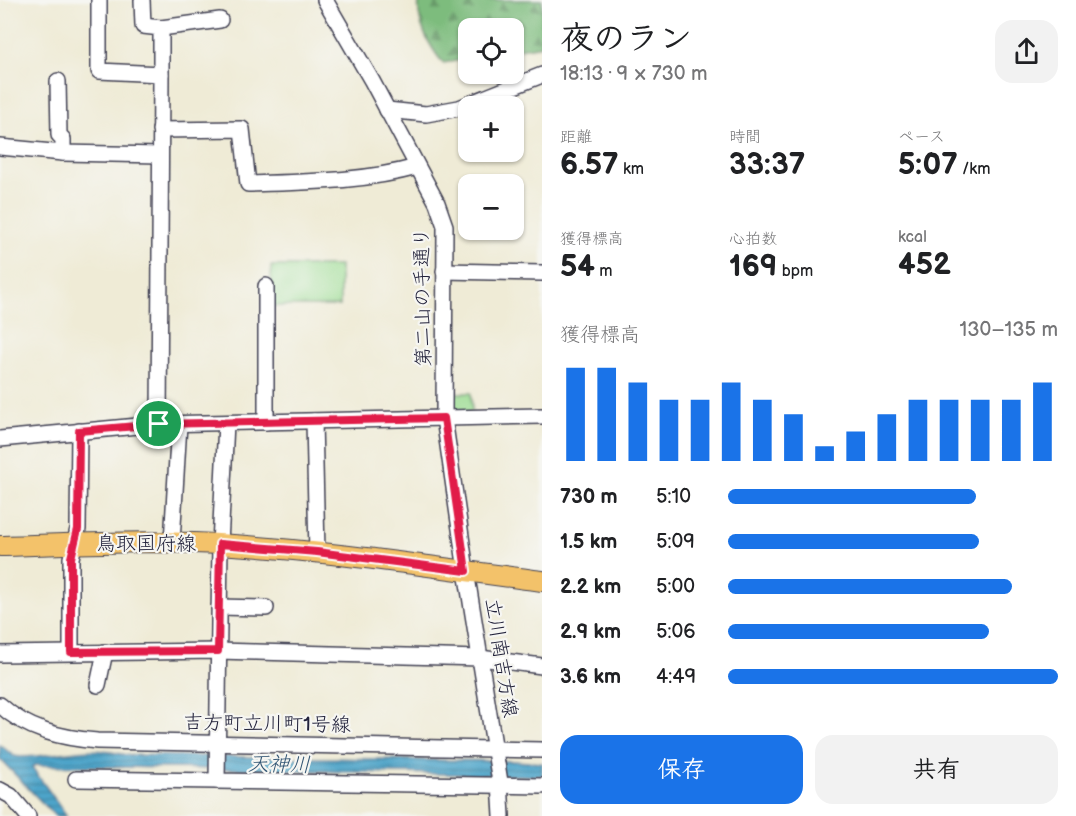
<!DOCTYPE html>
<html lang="ja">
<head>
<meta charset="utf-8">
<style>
	:root { --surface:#fff; --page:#f2f2f2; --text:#202124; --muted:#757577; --accent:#1a73e8 }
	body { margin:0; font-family:"Balsamiq Sans","Klee One",sans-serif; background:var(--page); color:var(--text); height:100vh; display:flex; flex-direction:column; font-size:22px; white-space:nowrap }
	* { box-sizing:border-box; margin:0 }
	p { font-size:20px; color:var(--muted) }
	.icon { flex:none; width:33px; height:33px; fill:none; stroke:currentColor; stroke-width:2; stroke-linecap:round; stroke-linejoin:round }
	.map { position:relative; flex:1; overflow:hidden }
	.drawer { display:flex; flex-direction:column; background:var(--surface); width:534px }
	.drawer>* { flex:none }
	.buttons { position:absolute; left:458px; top:18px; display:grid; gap:12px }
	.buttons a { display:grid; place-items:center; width:66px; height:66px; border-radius:12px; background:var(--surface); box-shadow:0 2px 4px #0004; font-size:30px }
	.pin { position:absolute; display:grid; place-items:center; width:51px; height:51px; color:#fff; margin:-26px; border:3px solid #fff; border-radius:50%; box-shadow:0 2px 6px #0007 }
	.round { display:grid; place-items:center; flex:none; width:63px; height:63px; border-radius:18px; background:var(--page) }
	.overview { display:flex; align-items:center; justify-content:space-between; height:102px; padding:0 18px }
	h1 { font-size:33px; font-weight:700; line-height:45px }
	.stats { display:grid; grid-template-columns:repeat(3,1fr); gap:9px; height:102px; padding:6px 18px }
	.stats div { display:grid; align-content:center }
	.stats b { font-size:30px; font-weight:700 }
	.stats small { font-size:16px; font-weight:400 }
	.stats p { font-size:16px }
	.chart { height:168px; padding:12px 18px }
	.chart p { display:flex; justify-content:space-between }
	.chart svg { width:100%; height:108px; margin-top:6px; stroke:var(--accent); stroke-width:6 }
	.cta { display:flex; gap:12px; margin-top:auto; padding:12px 18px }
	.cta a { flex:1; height:69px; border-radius:18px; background:var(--accent); color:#fff; font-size:24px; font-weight:700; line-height:69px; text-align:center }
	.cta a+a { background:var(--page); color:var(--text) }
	ul { padding:0 18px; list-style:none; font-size:20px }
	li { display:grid; grid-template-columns:96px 72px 1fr; align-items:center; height:45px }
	li i { height:15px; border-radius:8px; background:var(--accent) }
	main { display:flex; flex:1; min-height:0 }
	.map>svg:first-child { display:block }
</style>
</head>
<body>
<main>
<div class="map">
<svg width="542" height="816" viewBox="0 0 542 816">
	<defs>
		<pattern id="forest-firs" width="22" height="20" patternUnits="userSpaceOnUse" patternTransform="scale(1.5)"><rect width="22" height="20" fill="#7dbc7d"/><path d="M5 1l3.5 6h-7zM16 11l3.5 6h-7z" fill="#669868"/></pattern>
		<pattern id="water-rules" width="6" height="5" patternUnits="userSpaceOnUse" patternTransform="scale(1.5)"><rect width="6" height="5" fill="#4da5ca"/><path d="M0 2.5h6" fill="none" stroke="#4086a5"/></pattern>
	</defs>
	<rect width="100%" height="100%" fill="#f6f6f2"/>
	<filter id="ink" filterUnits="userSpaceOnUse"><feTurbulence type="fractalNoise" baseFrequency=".0167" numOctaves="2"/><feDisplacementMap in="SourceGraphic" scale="12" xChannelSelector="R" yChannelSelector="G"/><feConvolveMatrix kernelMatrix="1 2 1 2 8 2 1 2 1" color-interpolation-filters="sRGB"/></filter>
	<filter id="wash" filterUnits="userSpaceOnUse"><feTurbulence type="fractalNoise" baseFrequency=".008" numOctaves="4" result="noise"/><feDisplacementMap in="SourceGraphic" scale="24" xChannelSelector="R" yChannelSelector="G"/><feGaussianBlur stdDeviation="1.35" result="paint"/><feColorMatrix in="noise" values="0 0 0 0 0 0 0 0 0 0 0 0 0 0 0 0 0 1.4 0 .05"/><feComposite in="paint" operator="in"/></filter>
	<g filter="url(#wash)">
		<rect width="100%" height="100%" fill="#efebd6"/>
		<path fill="url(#forest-firs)" stroke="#506f5c" stroke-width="1.5" d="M419,0H542V45L513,50V28H468V59L443,63C429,46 416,22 419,0Z"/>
		<g fill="#9cdd93" stroke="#5f8067" stroke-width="1.5">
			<polygon points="271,266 340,266 340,306 272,306"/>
			<polygon points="450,393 471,393 472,412 456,412 450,405"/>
		</g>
		<path fill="url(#water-rules)" stroke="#386482" stroke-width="1.5" d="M0,745L14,756L20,757C58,757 84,743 125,755L514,761L542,763V776L35,765L32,767L34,770L67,816H55L0,759Z"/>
	</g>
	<g filter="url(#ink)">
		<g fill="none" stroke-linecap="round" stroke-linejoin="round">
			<defs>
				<g id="minor">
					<polyline points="99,0 99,71 161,74 159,424"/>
					<polyline points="142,0 143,26 161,28 161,74"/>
					<polyline points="325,0 372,81 437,203 445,226 444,418 466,571 500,782 502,816"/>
					<polyline points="161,28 220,20"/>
					<polyline points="58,81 59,135 63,139 63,153"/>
					<polyline points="387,110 426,114 459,108 542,75"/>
					<path d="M160,130L242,129L248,184C304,182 363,182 417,167"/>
					<polyline points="0,147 63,153 160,155"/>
					<polyline points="444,271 542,273"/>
					<polyline points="266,286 266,422"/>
					<polyline points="314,421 317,552"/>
					<polyline points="226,423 220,544 217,781 542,786"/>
					<polyline points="0,439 159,424 542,416"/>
					<polyline points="172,542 179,424"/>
					<polyline points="219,607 266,608"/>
					<polyline points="71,652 71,558 78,529 79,431"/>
					<polyline points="0,654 218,651 480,658 542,666"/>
					<polyline points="98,685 105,652"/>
					<path d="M0,705C27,730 61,738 97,741L542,750"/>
					<polyline points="76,779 217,781"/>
					<polyline points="0,790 11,796 28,816"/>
				</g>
				<path id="major" d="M0,546C77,544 156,539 233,545C337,552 439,568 542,581"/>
			</defs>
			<use href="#minor" stroke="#414052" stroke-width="18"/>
			<use href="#major" stroke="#414052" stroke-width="22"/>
			<use href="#minor" stroke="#fff" stroke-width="15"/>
			<use href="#major" stroke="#f3c26a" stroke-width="20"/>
		</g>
	</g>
	<g fill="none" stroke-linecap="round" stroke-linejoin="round" filter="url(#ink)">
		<defs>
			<polygon id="route" points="444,418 466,571 317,552 220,544 218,651 71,652 71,558 78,529 79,431 159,424"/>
		</defs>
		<use href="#route" stroke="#fff" stroke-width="12"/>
		<use href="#route" stroke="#e11d48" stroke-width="8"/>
	</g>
	<g text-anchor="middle" stroke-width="4.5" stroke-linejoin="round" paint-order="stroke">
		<g font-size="20" fill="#22223b" stroke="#f6f6f2">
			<text transform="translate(422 297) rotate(-91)" y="7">第二山の手通り</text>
			<text x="146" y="550">鳥取国府線</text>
			<text transform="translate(502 658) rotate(81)" y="7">立川南吉方線</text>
			<text transform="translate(267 723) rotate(1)" y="7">吉方町立川町1号線</text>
		</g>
		<g font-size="21" font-style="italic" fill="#335674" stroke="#f6f6f2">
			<text transform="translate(279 764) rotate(1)" y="7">天神川</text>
		</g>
	</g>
</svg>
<div class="buttons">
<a><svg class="icon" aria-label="locate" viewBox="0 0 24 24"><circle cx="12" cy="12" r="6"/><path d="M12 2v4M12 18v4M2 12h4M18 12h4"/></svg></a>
<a>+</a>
<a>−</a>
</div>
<div class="pin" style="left:159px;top:424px;background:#1e9e55"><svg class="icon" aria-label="arrive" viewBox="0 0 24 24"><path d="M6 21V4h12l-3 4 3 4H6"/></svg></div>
</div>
<section class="drawer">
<div class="overview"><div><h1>夜のラン</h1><p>18:13 · 9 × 730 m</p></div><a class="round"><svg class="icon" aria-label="share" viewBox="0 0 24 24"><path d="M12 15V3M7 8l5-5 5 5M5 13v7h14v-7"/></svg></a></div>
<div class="stats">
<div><p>距離</p><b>6.57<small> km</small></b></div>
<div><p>時間</p><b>33:37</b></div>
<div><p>ペース</p><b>5:07<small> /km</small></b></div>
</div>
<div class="stats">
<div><p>獲得標高</p><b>54<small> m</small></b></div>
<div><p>心拍数</p><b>169<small> bpm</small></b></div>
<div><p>kcal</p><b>452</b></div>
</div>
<div class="chart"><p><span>獲得標高</span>130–135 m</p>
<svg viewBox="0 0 160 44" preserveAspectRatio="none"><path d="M5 44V6M15 44V6M25 44V12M35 44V19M45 44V19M55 44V12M65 44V19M75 44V25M85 44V38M95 44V32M105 44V25M115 44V19M125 44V19M135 44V19M145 44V19M155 44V12"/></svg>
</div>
<ul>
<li><b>730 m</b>5:10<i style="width:75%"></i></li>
<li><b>1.5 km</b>5:09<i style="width:76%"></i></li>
<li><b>2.2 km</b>5:00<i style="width:86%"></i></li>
<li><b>2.9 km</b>5:06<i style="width:79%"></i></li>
<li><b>3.6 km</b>4:49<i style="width:100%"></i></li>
</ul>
<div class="cta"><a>保存</a><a>共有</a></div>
</section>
</main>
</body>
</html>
